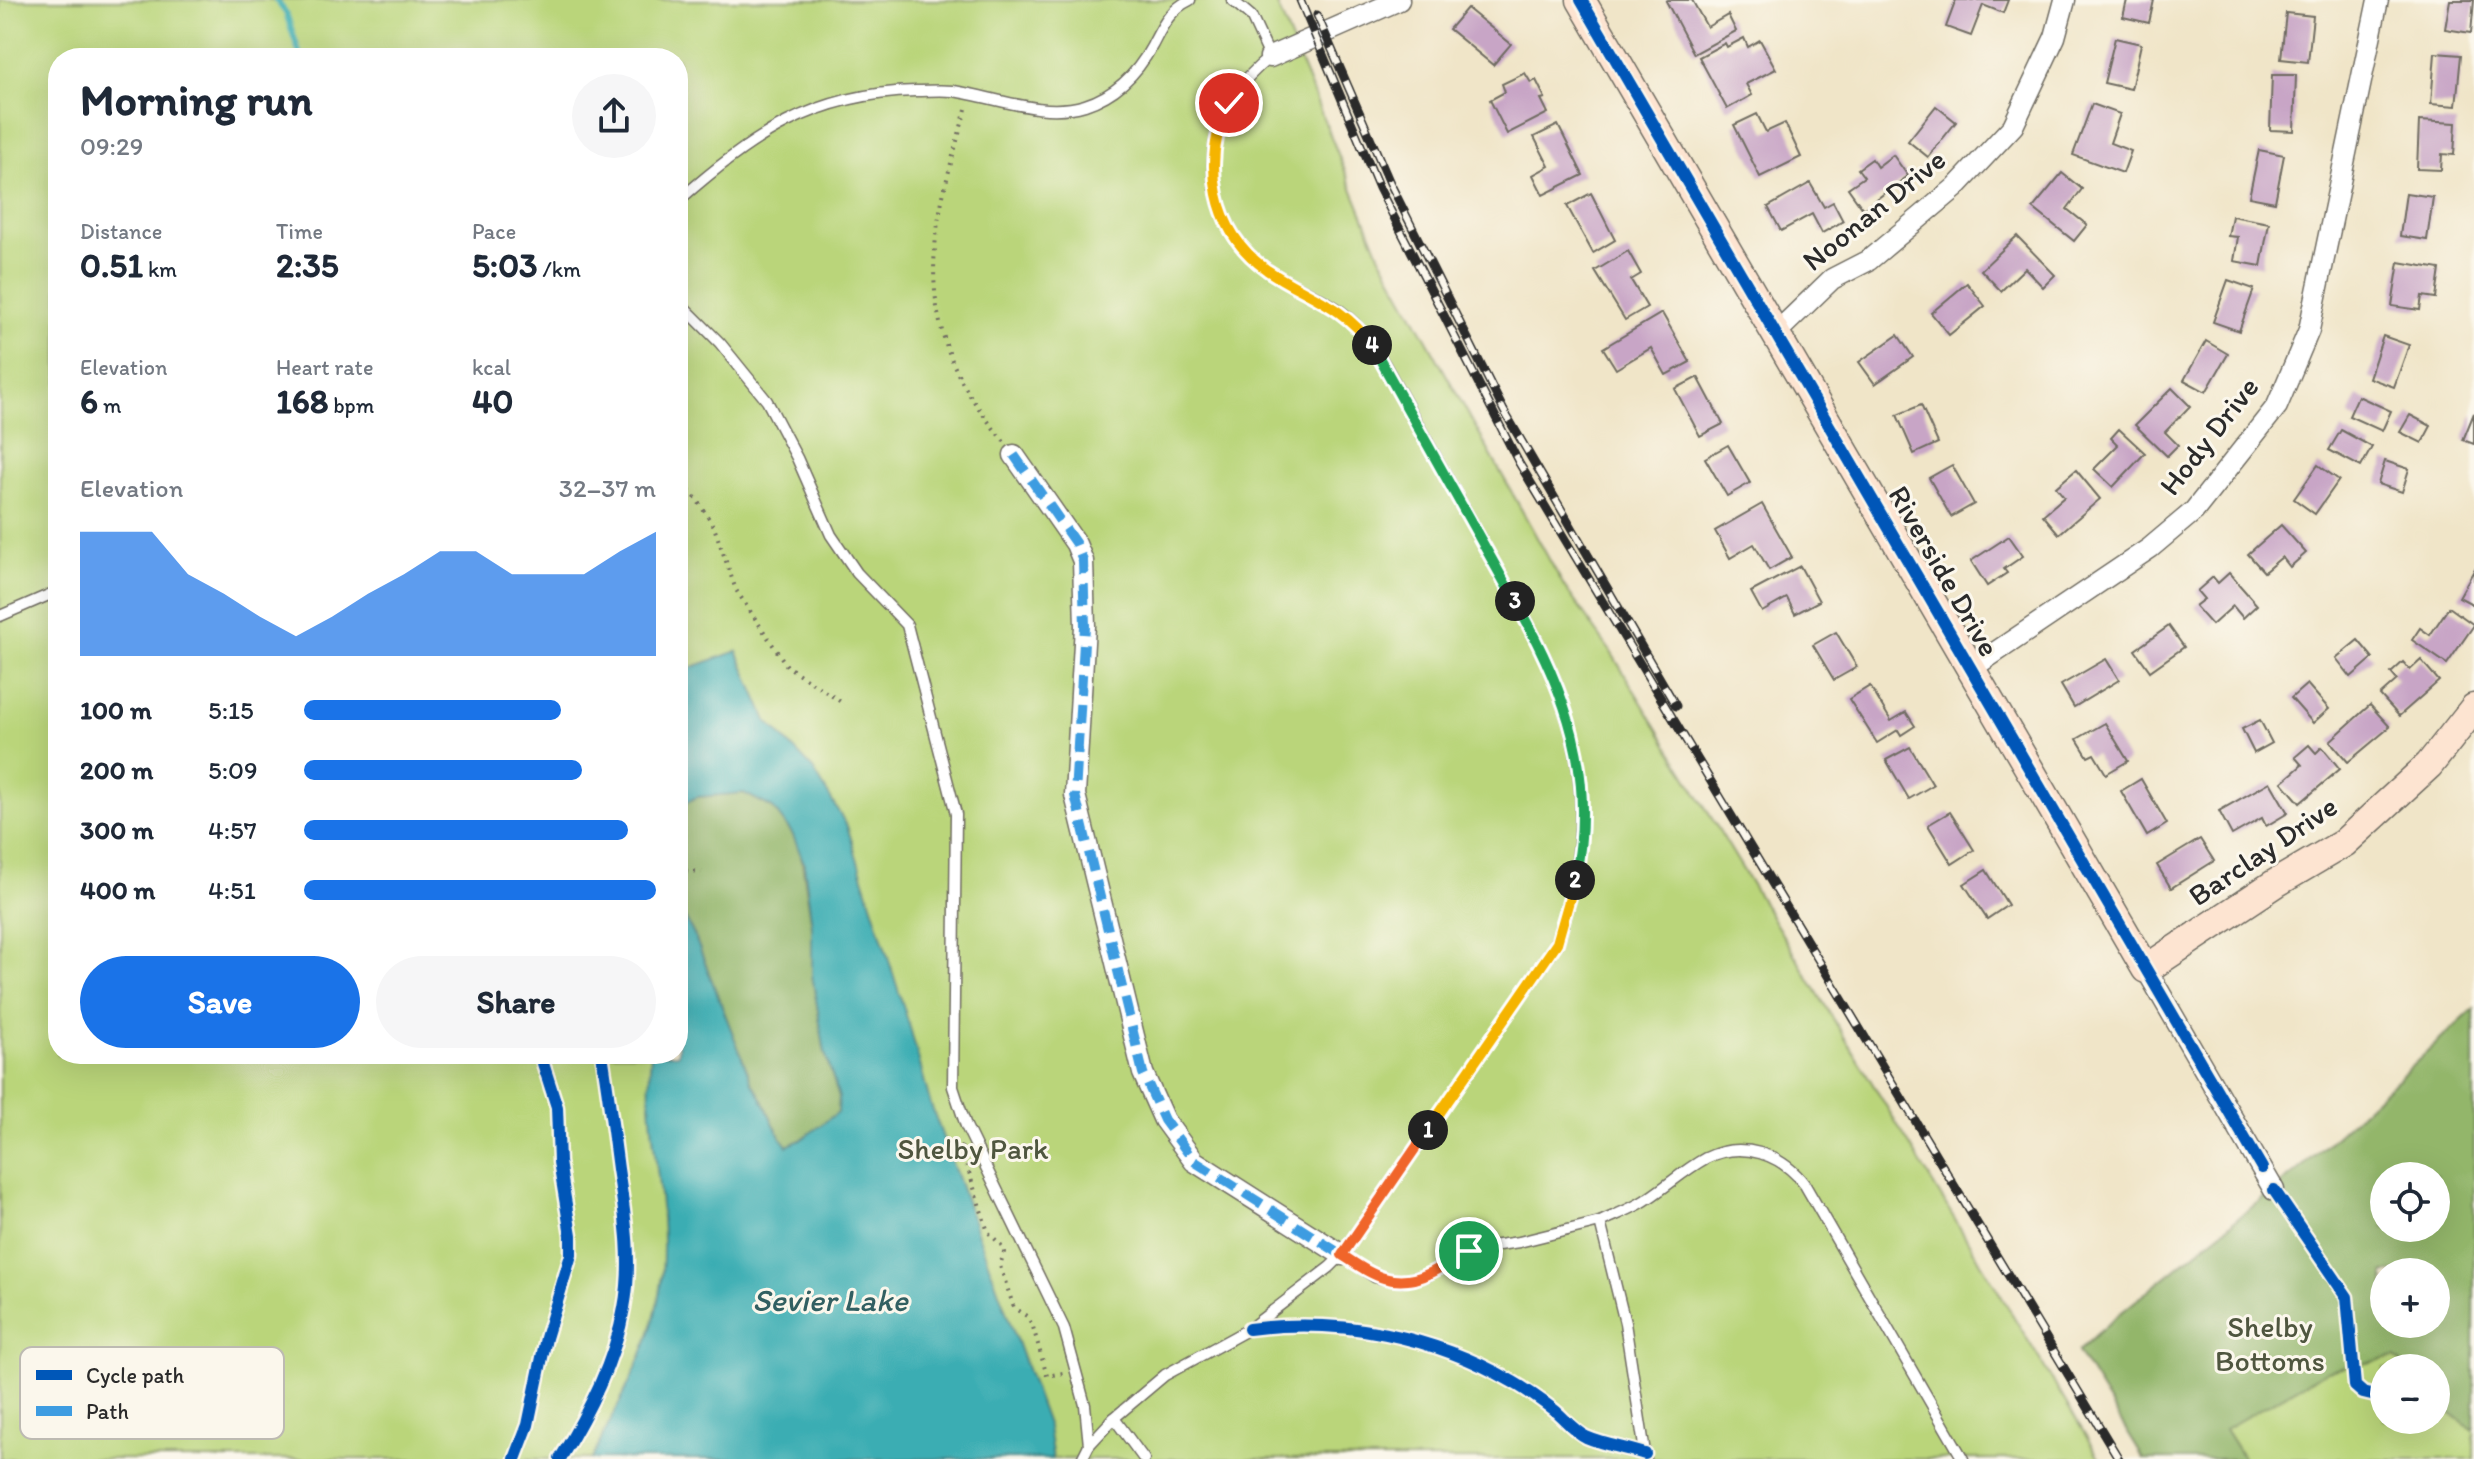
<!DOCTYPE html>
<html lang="en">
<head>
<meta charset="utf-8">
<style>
	:root { --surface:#fff; --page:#f6f6f7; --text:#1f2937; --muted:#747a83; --accent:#1a73e8 }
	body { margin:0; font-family:Itim,sans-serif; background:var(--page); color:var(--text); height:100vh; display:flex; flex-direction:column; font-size:30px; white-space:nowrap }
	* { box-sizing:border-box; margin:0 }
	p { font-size:26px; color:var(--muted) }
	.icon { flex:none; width:44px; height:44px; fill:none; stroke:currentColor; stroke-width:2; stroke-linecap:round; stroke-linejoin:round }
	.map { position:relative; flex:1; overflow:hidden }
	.side { position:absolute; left:48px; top:48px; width:640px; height:1016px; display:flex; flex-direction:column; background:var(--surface); border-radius:32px; box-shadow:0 8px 32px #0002 }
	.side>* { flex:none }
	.controls { position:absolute; left:2370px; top:1162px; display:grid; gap:16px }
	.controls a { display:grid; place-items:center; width:80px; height:80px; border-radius:50%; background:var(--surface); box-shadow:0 8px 32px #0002; font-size:40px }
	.pin { position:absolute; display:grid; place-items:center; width:68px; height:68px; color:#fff; margin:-34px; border:4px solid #fff; border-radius:50%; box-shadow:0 2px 8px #0007 }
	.km { position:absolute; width:40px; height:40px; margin:-20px; border-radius:50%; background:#222; color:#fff; font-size:22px; line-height:40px; text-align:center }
	.round { display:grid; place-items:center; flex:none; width:84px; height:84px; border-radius:42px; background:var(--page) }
	.summary { display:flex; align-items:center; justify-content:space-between; height:136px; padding:0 32px }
	h1 { font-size:44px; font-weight:700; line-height:60px }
	.stats { display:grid; grid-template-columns:repeat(3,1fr); gap:12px; height:136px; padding:8px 32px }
	.stats div { display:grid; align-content:center }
	.stats b { font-size:34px; font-weight:700 }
	.stats small { font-size:22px; font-weight:400 }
	.stats p { font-size:22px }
	.chart { height:224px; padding:16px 32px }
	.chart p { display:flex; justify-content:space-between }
	.chart svg { width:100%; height:144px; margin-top:8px; fill:var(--accent); opacity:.7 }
	.cta { display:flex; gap:16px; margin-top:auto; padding:16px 32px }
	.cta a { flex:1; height:92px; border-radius:48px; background:var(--accent); color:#fff; font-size:32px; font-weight:700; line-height:92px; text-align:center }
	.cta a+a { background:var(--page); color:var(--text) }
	ul { padding:0 32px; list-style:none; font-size:26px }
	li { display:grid; grid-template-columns:128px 96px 1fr; align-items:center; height:60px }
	li i { height:20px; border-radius:10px; background:var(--accent) }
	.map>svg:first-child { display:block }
</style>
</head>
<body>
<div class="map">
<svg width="2474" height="1459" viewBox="0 0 2474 1459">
	<rect width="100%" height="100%" fill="#fbf7ec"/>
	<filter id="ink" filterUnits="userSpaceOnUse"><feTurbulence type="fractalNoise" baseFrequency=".0125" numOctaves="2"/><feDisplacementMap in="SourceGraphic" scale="16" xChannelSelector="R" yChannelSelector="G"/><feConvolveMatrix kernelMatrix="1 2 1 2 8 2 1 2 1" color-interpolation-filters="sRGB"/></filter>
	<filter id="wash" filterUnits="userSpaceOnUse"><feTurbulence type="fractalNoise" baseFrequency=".006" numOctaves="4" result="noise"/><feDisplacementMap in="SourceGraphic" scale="32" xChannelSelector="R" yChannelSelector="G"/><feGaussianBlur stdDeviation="1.8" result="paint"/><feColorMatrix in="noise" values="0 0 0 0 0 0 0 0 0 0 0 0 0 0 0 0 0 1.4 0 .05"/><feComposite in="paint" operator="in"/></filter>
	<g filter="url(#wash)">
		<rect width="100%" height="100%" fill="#f0e5c8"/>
		<g fill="#bad57a" stroke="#728052" stroke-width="2" fill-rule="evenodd">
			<path d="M0,0H1275L1379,254L1564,586L1611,652L2100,1459H0ZM58,58H678V1054H58Z"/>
			<path d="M2474,1009V1459H2144L2078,1352L2112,1320L2303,1166ZM2384,1176H2436V1228H2384ZM2384,1272H2436V1324H2384ZM2384,1368H2436V1420H2384Z"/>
		</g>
		<g fill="#93b66a" stroke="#5f704a" stroke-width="2" fill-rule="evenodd">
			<path d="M744,793L773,808L792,833L800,849L812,926V975L825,1053L839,1097L838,1113L801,1140L787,1146C771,1127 768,1102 752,1083L694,935L678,905V806L697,797Z"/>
			<path d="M2474,1009V1430L2448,1411L2436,1399V1368H2406L2395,1357L2327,1371L2225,1429L2244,1459H2144L2078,1352L2112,1320L2303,1166ZM2384,1176H2436V1228H2384ZM2384,1272H2436V1324H2384Z"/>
		</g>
		<path fill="#3badb3" stroke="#336c6f" stroke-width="2" d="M737,651L767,721L813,769L847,826L911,1031L930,1102L1048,1427L1053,1459H592C626,1385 663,1335 663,1248C664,1183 644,1119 651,1054H678V905L694,935L752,1083C768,1102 771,1128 787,1146L801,1140L838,1112L839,1097L825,1053L812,975V926L804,863L792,833L773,808L744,793L697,797L678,806V672Z"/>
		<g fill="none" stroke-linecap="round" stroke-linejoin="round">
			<polyline stroke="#3badb3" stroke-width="6" points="276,0 286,13 301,58"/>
		</g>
		<g id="blocks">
			<g fill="#c8a5c6">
				<polygon points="1668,0 1692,0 1707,27 1728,15 1736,31 1694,54 1666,1"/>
				<polygon points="1956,0 2008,0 2003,13 1983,5 1971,36 1946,27"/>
				<polygon points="2127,0 2154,0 2149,23 2123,17"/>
				<polygon points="2450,0 2474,0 2471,33 2445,29"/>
				<polygon points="1467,8 1511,44 1493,65 1449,29"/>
				<polygon points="2286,13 2313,16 2308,62 2281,59"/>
				<polygon points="1744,38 1748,47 1760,40 1776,69 1746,84 1752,95 1727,109 1699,57 1725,43 1727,47"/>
				<polygon points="2115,38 2141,44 2131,89 2104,83"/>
				<polygon points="2435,53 2461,55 2456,106 2431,104"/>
				<polygon points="1525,73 1531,83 1536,80 1545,98 1541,99 1548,113 1507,134 1490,100 1505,92 1502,84"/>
				<polygon points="2272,75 2296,75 2294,131 2270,130"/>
				<polygon points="2092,104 2120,114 2110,143 2131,151 2123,173 2073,155"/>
				<polygon points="1936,106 1956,122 1928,157 1908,141"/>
				<polygon points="1757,114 1766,132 1785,123 1801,157 1760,177 1734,125"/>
				<polygon points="2419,121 2456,123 2454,155 2442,154 2441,170 2417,169"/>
				<polygon points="1558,125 1583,175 1543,195 1533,175 1549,166 1534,137"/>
				<polygon points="2259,150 2284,155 2275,202 2249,197"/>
				<polygon points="1893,155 1908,176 1863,209 1848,188 1864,177 1858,169 1872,159 1877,167"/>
				<polygon points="2062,173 2082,189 2067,209 2087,225 2074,241 2033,208"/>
				<polygon points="1810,183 1824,207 1833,202 1843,221 1822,233 1812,214 1781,231 1768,207"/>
				<polygon points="1591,193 1615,240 1593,253 1567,206"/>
				<polygon points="2406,193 2433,197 2427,240 2400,236"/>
				<polygon points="2232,216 2269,223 2261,266 2234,261 2238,237 2228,236"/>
				<polygon points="2017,236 2055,275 2043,287 2025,268 2001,291 1981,270"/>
				<polygon points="1628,251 1641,274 1631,280 1647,307 1625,320 1595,271"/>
				<polygon points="2399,262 2440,269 2436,298 2422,296 2420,310 2392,306"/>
				<polygon points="2228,280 2254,289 2239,331 2213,322"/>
				<polygon points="1967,283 1985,306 1949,335 1931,313"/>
				<polygon points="1662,313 1690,362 1666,375 1651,348 1616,369 1603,348"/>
				<polygon points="1898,335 1913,357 1875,384 1859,362"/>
				<polygon points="2383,336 2409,345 2394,387 2369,378"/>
				<polygon points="2206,341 2228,354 2206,392 2184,380"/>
				<polygon points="1698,377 1723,424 1700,436 1675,389"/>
				<polygon points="2172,388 2190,406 2165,432 2178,445 2167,456 2135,425"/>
				<polygon points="2358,396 2391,411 2382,431 2349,416"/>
				<polygon points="1921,405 1938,443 1914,454 1897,415"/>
				<polygon points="2474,413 2474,444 2463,440"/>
				<polygon points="2410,415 2431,426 2422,443 2400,432"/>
				<polygon points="2119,429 2145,453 2113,487 2094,469 2118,445 2111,438"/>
				<polygon points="2341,430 2372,447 2361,467 2329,450"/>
				<polygon points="1728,445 1750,483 1727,496 1705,458"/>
				<polygon points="2385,461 2409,469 2402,492 2378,484"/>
				<polygon points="1952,465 1974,504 1951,517 1929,478"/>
				<polygon points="2318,465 2339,480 2315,514 2294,499"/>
				<polygon points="2076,470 2100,499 2059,534 2043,515 2064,497 2056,487"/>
				<polygon points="1762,504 1792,557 1769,570 1754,544 1730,558 1715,531"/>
				<polygon points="2281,525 2306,553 2290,567 2282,557 2264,572 2248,554"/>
				<polygon points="2009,536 2023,556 2004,569 2007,573 1987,586 1971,561"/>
				<polygon points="1800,566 1819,601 1795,614 1787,598 1762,612 1751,592"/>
				<polygon points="2474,570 2474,605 2459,597"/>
				<polygon points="2229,573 2257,605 2243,618 2233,606 2212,625 2195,606 2204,599 2197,591 2213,577 2218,583"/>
				<polygon points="2449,607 2474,625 2447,664 2412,640 2420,628 2430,635"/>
				<polygon points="2169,626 2184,647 2150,671 2135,650"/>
				<polygon points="1836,632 1857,667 1834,680 1813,645"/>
				<polygon points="2358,640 2373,658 2351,677 2336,658"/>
				<polygon points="2106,659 2119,680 2074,707 2061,685"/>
				<polygon points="2421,660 2439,681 2399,716 2380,695 2397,680 2391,673 2403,662 2410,670"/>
				<polygon points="2307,684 2329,709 2313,723 2291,698"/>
				<polygon points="1870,686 1891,721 1906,712 1915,726 1901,735 1898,730 1877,743 1849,699"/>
				<polygon points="2370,705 2390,727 2348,762 2330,741"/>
				<polygon points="2260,720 2272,743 2254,753 2242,729"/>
				<polygon points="2105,723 2128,761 2106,774 2094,754 2088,757 2077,739"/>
				<polygon points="2309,745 2316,753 2322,747 2340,769 2300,803 2282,782 2302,765 2295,757"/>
				<polygon points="1910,747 1933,785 1909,799 1886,760"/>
				<polygon points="2141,779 2167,824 2147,836 2121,791"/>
				<polygon points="2270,782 2288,813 2266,826 2262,818 2232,835 2219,811"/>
				<polygon points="1950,812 1974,850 1952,864 1928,825"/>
				<polygon points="2200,839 2214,861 2171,888 2157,865"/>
				<polygon points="1986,870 2008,905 1987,919 1964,884"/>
			</g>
		</g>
	</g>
	<g filter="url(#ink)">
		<use href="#blocks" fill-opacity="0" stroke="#706c62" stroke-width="2"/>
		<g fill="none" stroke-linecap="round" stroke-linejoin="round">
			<defs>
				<g id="lane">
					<path d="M678,201C752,136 814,93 916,91C928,91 941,90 953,91C996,97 1042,118 1085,105C1116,95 1137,74 1152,46C1162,27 1169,10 1190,0"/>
					<polyline points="678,301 720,343 767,401 797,458 831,535 857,573 907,625 956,814 953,1087 966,1126 1064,1328 1085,1405 1089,1445"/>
					<polyline points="0,616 58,591"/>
					<polyline points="1342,1255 1375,1277 1402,1281 1428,1275 1460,1255 1478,1248 1519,1242 1600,1222"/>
					<polyline points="1114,1418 1144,1459"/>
					<path d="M1082,1459L1089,1445L1114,1418L1165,1375L1249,1329L1330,1267L1342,1255L1557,943C1594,834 1588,742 1536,639L1385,365C1374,345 1360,327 1343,313C1320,295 1292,287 1268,270C1228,243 1206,191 1215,142C1222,107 1242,79 1270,57L1251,16L1232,0"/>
					<path d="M1646,1459L1625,1323L1600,1222C1613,1216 1626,1211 1639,1204C1662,1191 1682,1171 1706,1158C1742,1140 1782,1154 1805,1185L1963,1459"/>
				</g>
				<g id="street">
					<polyline points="1270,57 1399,0"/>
					<polyline points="1775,334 1832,279 1869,260 1955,188 2013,126 2055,37 2065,0"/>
					<polyline points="1014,455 1076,544 1083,561 1085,626 1075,795 1143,1073 1164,1120 1194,1161 1342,1255"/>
					<polyline points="1972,668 2150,548 2194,511 2277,406 2309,330 2378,0"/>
					<polyline points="2146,969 2274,1190"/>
				</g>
				<polyline id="secondary" points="1581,0 2146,969 2276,883 2344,843 2429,765 2474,708"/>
			</defs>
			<use href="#lane" stroke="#706c62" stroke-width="13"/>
			<use href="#street" stroke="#706c62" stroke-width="23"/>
			<use href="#secondary" stroke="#706c62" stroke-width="31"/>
			<g stroke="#706c62" stroke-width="4" stroke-dasharray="2 6" stroke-linecap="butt">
				<path d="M966,109C940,203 913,281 959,376C971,400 988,421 1004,442"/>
				<polyline points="678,479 696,498 714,527 736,590 787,666 841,702"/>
				<polyline points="678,870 702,872"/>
				<polyline points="962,1146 957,1156 967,1166 988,1232 1001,1245 1004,1252 1000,1266 1014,1308 1028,1317 1033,1327 1047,1376 1063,1373"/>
			</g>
			<use href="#lane" stroke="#fff" stroke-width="10"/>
			<use href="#street" stroke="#fff" stroke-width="20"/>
			<use href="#secondary" stroke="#fde4d1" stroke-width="28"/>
			<defs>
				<g id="rail">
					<polyline points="1300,0 1379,188 1519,463 2119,1459"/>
					<polyline points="1317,15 1390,183 1504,411 1676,706"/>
				</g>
			</defs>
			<use href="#rail" stroke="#2b2b2b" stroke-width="9"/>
			<use href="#rail" stroke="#fbf7ec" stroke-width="6" stroke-dasharray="18" stroke-linecap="butt"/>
			<polyline stroke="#3d9ce1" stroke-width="10" stroke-dasharray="20 10" stroke-linecap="butt" points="1014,455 1076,544 1083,561 1085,626 1075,795 1143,1073 1164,1120 1194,1161 1342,1255"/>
			<defs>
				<g id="cycleway">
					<polyline points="1581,0 2262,1168"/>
					<polyline points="2274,1190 2347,1297 2355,1386 2363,1393 2384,1398"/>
					<path d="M1249,1329C1340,1317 1434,1336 1513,1382C1527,1390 1541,1400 1554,1410C1564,1418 1574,1431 1586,1437C1604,1445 1626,1448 1645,1454"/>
					<polyline points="515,1459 528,1425 546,1338 571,1255 571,1235 559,1162 557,1107 540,1054"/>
					<path d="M560,1459C588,1413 615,1361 624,1308C633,1261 625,1215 618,1169C613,1130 608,1092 602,1054"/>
				</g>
			</defs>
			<use href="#cycleway" stroke="#fbf7ec" stroke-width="17"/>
			<use href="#cycleway" stroke="#0057b8" stroke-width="12"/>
		</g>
	</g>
	<g fill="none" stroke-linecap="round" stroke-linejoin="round" filter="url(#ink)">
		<defs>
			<path id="split-1" d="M1428,1130L1342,1255C1371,1274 1394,1291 1430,1273C1443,1267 1455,1257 1469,1251"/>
			<polyline id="split-2" points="1428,1130 1557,943 1575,880"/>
			<path id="split-3" d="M1515,601C1566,691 1597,774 1575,880"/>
			<polyline id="split-4" points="1372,345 1515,601"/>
			<path id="split-5" d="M1229,103C1201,161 1212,231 1267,270C1307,297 1341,303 1372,345"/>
		</defs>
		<use href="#split-1" stroke="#fff" stroke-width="16"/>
		<use href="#split-2" stroke="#fff" stroke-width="16"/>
		<use href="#split-3" stroke="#fff" stroke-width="16"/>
		<use href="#split-4" stroke="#fff" stroke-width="16"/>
		<use href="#split-5" stroke="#fff" stroke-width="16"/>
		<use href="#split-1" stroke="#f0652b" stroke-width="10"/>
		<use href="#split-2" stroke="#f5b400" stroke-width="10"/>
		<use href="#split-3" stroke="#22a559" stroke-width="10"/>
		<use href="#split-4" stroke="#22a559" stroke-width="10"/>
		<use href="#split-5" stroke="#f5b400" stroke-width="10"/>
	</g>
	<g text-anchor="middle" stroke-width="6" stroke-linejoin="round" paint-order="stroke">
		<g font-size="30" fill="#2b2b2b" stroke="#fbf7ec">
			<text transform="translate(1874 210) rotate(-39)" y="10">Noonan Drive</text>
			<text transform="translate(2209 436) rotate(-52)" y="10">Hody Drive</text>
			<text transform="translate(1944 571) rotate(60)" y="10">Riverside Drive</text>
			<text transform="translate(2263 851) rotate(-34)" y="10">Barclay Drive</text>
		</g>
		<g font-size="30" fill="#4f563f" stroke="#fbf7ec">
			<text x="973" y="1159">Shelby Park</text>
			<text x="2270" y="1337">Shelby<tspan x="2270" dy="34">Bottoms</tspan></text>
		</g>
		<g font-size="32" font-style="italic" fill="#315f61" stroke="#fbf7ec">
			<text x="830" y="1311">Sevier Lake</text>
		</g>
	</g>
	<rect x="20" y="1347" width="264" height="92" rx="12" fill="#fbf7ec" stroke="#bdbab2" stroke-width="2"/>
	<rect x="36" y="1370" width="36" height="10" fill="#0057b8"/>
	<rect x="36" y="1406" width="36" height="10" fill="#3d9ce1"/>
	<g font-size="22" fill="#2b2b2b">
		<text x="86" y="1383">Cycle path</text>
		<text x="86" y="1419">Path</text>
	</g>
</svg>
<div class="controls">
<a><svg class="icon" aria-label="locate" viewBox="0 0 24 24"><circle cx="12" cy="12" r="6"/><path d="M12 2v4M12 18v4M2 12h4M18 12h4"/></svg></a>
<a>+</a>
<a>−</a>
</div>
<div class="pin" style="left:1469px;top:1251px;background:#1e9e55"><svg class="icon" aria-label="arrive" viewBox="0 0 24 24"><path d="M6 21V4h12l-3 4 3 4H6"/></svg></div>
<div class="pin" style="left:1229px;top:103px;background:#d93025"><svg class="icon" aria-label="check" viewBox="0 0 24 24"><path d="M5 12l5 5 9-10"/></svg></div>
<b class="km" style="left:1428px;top:1130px">1</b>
<b class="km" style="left:1575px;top:880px">2</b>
<b class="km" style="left:1515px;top:601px">3</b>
<b class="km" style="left:1372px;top:345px">4</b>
<section class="side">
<div class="summary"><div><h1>Morning run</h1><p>09:29</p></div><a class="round"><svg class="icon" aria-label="share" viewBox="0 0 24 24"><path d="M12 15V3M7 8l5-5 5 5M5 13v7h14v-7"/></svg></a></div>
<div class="stats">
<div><p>Distance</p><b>0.51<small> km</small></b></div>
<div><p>Time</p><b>2:35</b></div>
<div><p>Pace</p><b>5:03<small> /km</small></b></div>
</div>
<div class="stats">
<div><p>Elevation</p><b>6<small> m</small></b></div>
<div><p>Heart rate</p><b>168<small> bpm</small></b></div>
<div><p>kcal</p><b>40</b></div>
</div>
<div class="chart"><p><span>Elevation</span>32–37 m</p>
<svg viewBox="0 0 160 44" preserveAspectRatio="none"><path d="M0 44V6L10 6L20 6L30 19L40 25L50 32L60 38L70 32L80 25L90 19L100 12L110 12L120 19L130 19L140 19L150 12L160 6V44z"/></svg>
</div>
<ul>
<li><b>100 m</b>5:15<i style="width:73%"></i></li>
<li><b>200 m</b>5:09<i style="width:79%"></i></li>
<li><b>300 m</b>4:57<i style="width:92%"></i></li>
<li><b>400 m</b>4:51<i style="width:100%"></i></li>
</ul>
<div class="cta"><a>Save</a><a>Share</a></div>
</section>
</div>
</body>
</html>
